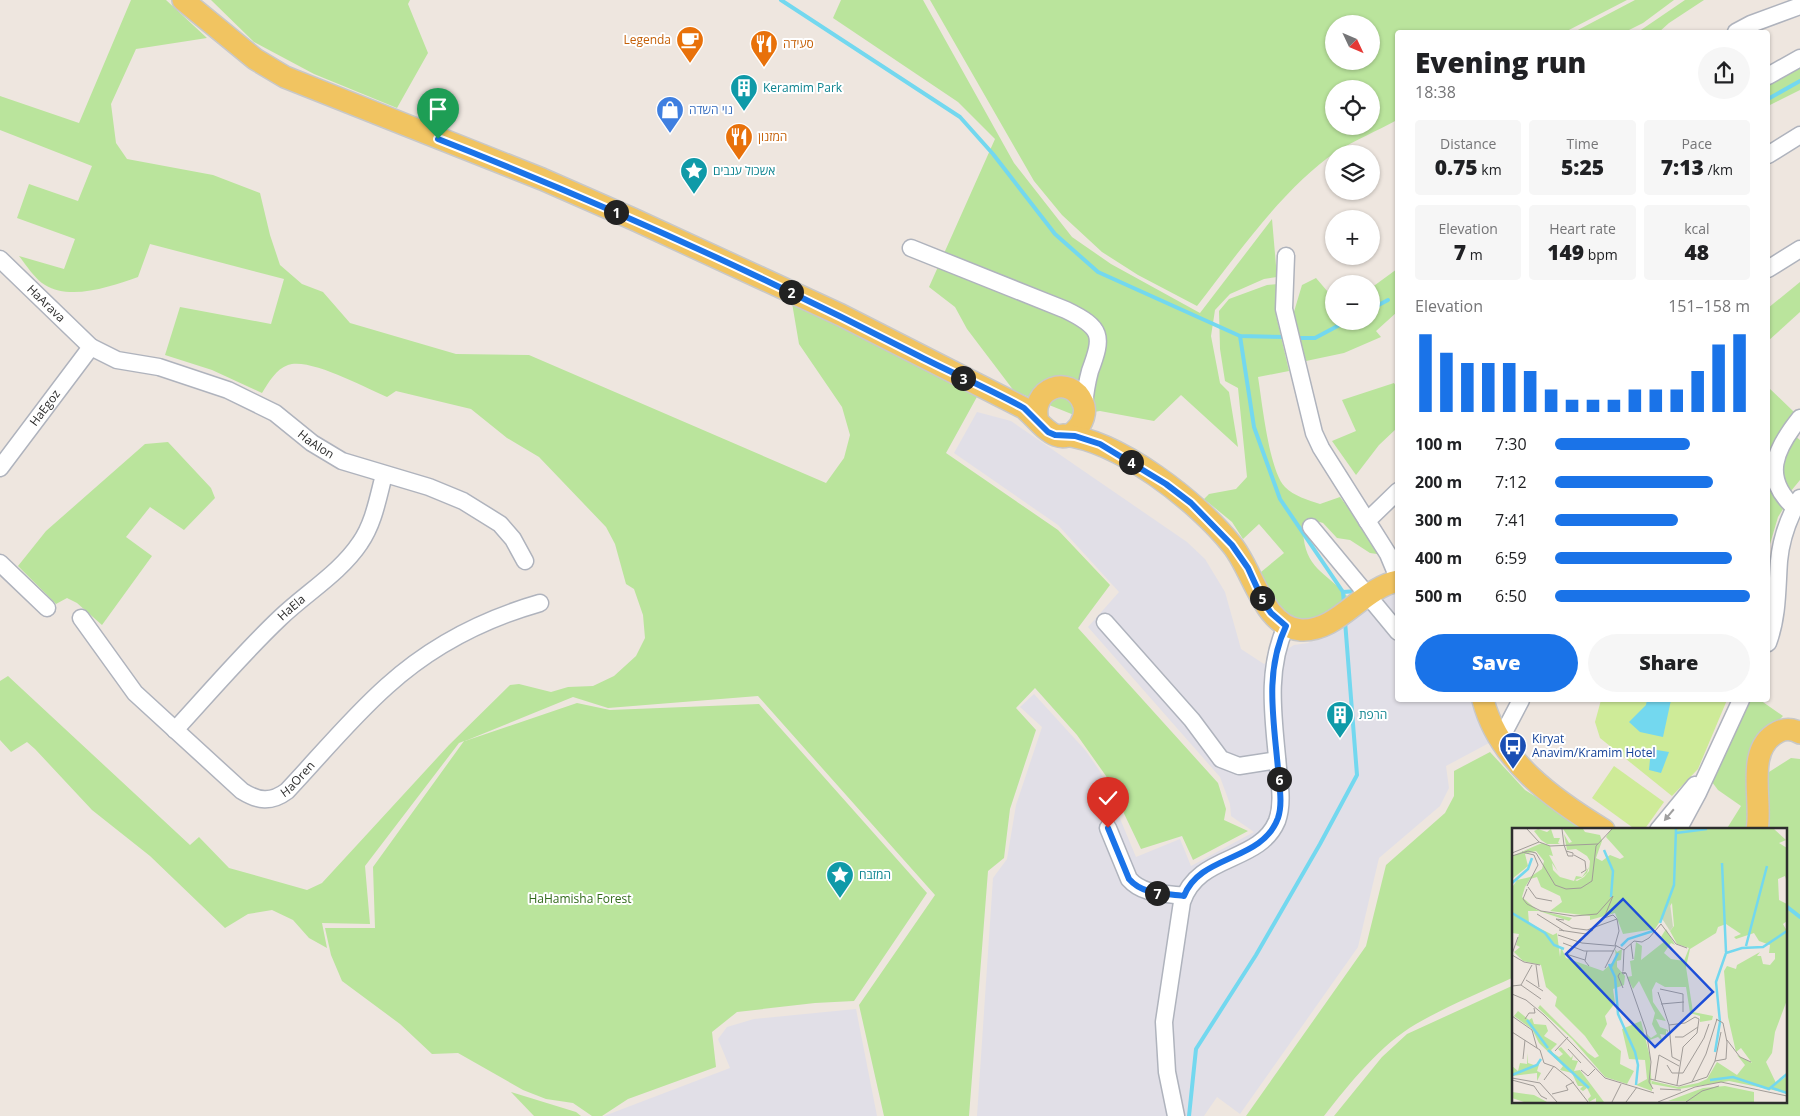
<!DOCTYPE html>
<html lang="en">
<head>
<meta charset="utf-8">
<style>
	:root { --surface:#fff; --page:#f6f6f6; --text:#202124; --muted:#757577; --accent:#1a73e8 }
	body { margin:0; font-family:"Open Sans",Heebo,sans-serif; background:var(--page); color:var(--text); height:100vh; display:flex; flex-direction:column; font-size:19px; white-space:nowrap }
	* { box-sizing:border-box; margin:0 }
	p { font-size:16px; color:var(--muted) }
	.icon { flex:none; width:28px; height:28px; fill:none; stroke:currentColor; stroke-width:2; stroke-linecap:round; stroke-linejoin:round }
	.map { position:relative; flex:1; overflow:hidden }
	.sheet { position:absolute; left:1395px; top:30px; width:375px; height:672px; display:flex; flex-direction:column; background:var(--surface); border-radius:5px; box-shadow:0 1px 4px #0004 }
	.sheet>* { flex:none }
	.needle { width:32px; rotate:134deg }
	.controls { position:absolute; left:1325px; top:15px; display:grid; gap:10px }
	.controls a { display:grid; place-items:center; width:55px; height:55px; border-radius:50%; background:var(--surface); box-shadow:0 1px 4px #0004; font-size:25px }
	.pin { position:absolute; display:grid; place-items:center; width:42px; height:42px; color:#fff; margin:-51px -21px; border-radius:50% 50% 50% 0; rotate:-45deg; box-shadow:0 0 5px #0007 }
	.pin .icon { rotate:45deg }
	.km { position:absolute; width:25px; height:25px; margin:-12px; border-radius:50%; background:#222; color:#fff; font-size:14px; line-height:25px; text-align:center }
	.round { display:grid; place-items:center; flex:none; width:52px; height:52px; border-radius:26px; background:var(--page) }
	.head { display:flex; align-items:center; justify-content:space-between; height:85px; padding:0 20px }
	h1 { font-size:28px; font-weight:800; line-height:38px }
	.stats { display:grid; grid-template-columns:repeat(3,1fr); gap:8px; height:85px; padding:5px 20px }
	.stats div { display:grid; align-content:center; border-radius:5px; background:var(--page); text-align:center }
	.stats b { font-size:21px; font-weight:800 }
	.stats small { font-size:14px; font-weight:400 }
	.stats p { font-size:14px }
	.chart { height:140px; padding:10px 20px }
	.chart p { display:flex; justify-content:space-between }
	.chart svg { width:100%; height:90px; margin-top:5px; stroke:var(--accent); stroke-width:6 }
	.action { display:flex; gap:10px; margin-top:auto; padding:10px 20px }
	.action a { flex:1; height:58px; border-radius:30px; background:var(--accent); color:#fff; font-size:20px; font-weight:800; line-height:58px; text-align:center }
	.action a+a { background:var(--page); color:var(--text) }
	ul { padding:0 20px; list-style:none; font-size:16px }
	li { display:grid; grid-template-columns:80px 60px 1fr; align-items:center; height:38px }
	li i { height:12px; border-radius:6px; background:var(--accent) }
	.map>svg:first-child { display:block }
</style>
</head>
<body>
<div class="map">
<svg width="1800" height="1116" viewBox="0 0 1800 1116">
	<rect width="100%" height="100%" fill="#eee6df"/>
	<g fill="#e1dfe7">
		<polygon points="977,412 1011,421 1187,542 1205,559 1225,592 1241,649 1264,664 1294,645 1308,643 1386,597 1397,594 1398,700 1477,700 1479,721 1489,743 1446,766 1449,788 1440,806 1379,858 1358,947 1240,1114 1217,1097 1204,1116 977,1116 993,878 1007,859 1016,805 1042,727 1020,707 1034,694 1086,751 1101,773 1136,857 1180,839 1191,866 1254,832 1231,816 1230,804 1220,777 1088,627 1119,592 1058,525 954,453"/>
		<polygon points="856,1009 877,1116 604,1116 730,1068 718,1039 727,1027 754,1019"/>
	</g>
	<g fill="#bae49c" fill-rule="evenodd">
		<path d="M131,0H166L207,38L136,49L111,104L116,143L127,159L213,175L260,193L270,235L280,265L302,284L323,292L350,323L456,354L529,355L826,483L844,458L850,435L842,407L799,344L792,303L978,395L946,453L1058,530L1110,585L1078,628L1218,783L1226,809L1224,820L1248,831L1193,860L1182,836L1141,849L1106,776L1077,735L1035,688L1016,708L1036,730L1010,809L1004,858L988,871L969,1116H884L859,1005L935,895L758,696L608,708L573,697L465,741L577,703L610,710L759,704L927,893L854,1001L815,1003L737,1012L712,1032L716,1067L628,1099L602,1116H592L573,1103L546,1099L523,1090L458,1053L432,1054L400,1024L342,981L331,955L325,928H375L373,867L464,741L459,743L365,866L370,924L322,923L327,948L309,938L293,920L272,910L248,914L225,928L150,856L92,810L35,749L27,742L11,752L0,740V681L8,676L190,845L199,837L229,868L307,890L322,883L449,745L510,685L519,684L551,692L568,687L593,686L614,676L636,656L645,638L643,615L634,589L626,584L615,544L606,527L539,457L507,438L471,409L396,391L387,397C366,388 309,357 288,365C276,369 269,382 262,393L212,370L165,355L180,307L271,324L284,279L150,244L138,277C112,286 71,301 45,285C35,279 26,265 19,256L64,269L75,239L17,218L29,184L78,201L92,166L0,130V96L79,123Z"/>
		<polygon points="211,0 410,0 408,4 428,53 397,108 314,74 254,42"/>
		<polygon points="841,0 923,0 1014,163 1072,237 1111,264 1200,313 1272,219 1277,277 1264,279 1230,294 1215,310 1211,336 1220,383 1229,392 1238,447 1181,395 1154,421 1100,411 1074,415 1014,391 967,329 955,307 929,287 995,139 958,102 833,18"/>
		<path d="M930,0H1627L1565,32H1398L1397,120C1377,131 1355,140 1336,152C1284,187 1236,256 1197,306L1138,275L1102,252L1062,215L1034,181ZM1334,24H1371V61H1334ZM1334,89H1371V126H1334Z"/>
		<polygon points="1635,0 1674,0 1643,23 1625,32 1574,32"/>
		<polygon points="1685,0 1704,0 1669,23 1659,32 1638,32"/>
		<polygon points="1800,64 1800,90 1768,106 1768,81"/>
		<polygon points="1397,269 1397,312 1376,331 1381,337 1344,353 1306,361 1293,315 1302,285 1316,278 1334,299 1334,321 1371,321 1371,288"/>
		<polygon points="1800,282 1800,312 1768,341 1768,308"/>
		<path d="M1278,284L1276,315L1289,371L1258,377C1262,401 1269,471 1285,487C1294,496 1308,500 1320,504L1340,497L1380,550L1377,554L1370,553L1350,540L1337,538L1323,523L1313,520L1303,531C1305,569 1325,571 1347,596C1330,614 1320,621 1295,621L1275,603L1261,572L1284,553L1259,524L1243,539L1232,522L1204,499L1209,494L1236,489L1247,477L1238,388L1225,381L1220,349L1219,311L1229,299L1267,285Z"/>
		<polygon points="1394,383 1397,388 1397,428 1379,445 1356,475 1332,441 1356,431 1342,400"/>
		<path d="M1768,387L1794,412C1767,451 1756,465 1783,509L1778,517L1768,551Z"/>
		<polygon points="1794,435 1800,440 1800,480 1791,491 1788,490 1780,470"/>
		<polygon points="168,442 211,488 215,498 184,530 150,507 126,537 152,556 102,625 77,603 67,598 56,604 18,566 46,531 145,444"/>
		<polygon points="1749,700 1760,700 1783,716 1777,722 1749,830 1726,830 1741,806 1718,790 1712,782"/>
		<path d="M1490,752L1525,790L1589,830H1514V977C1482,992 1447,1006 1416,1024C1381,1044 1349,1084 1324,1116H1246L1366,946L1386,865L1445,813L1454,796V771Z"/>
		<polygon points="1791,758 1800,759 1800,1116 1334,1116 1382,1057 1407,1034 1514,985 1514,1102 1786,1102 1786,830 1766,830 1763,797 1769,772"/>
		<polygon points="511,1092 576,1112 581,1116 534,1116"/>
	</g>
	<g fill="#ceeb98">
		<polygon points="1601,700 1727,700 1698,769 1672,796 1600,738 1595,722"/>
		<polygon points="1614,766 1664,802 1644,830 1636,830 1592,798"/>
	</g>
	<g fill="#73d8ef">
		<polygon points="1647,700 1671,700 1663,737 1640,732 1629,722 1646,705"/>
		<polygon points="1651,749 1669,752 1661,773 1649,770"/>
	</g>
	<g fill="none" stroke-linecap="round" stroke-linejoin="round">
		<g stroke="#73d8ef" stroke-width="4">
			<polyline points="781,0 960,117 993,154 1055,234 1098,272 1240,336 1287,337"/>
			<polyline points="1768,99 1800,81"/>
			<polyline points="1371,309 1388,300"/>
			<polyline points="1240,336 1254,427 1280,499 1343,592 1358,591"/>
			<polyline points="1297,338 1315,338 1347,321"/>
			<polyline points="1343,592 1344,604"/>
			<polyline points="1786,906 1800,917"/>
			<polyline points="1189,1116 1196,1049 1256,955 1320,844 1357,775 1345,621"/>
		</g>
		<defs>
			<g id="minor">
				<polyline points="1736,32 1751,24 1800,6"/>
				<polyline points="1768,76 1800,58"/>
				<polyline points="1768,155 1800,135"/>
				<path d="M911,248L1066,310C1103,328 1103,336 1090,371C1087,382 1085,395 1084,406"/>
				<polyline points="1286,256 1284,309 1314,433 1321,448 1388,554 1398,578"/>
				<path id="s1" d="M0,259L91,347L117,360L159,367L228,390L275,413L312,443L342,461L429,487L463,501L500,524L513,539L525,561"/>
				<polyline points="1768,269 1800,249"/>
				<path id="s2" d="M0,468L91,347"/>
				<path d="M1795,508C1761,478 1775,449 1800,418"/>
				<polyline points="1367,521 1398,491"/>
				<polyline points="1311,527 1398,632"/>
				<polyline points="0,563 47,608"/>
				<path id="s3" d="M81,618L135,693L242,791C258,801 271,803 287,791C320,756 351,718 387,686C430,647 484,619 540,603"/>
				<polyline points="1105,622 1192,720 1221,759 1239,766 1277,760"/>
				<path d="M1768,643C1778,616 1777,589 1779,561C1781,539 1789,517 1800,498"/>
				<path id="s4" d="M175,730C210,692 243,653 280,618C306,593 340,573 360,543C374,523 378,497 384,475"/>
				<polyline points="1500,740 1521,700"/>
				<path d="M1108,828L1129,879C1143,895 1164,893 1184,896"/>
				<polyline points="1658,830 1695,785"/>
				<polyline points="1678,830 1698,793 1741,700"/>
				<path d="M1176,1116L1167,1072L1164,1022L1182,902C1198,853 1259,864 1277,821C1283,804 1280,786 1278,768C1274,720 1265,672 1286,626"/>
			</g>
			<g id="major">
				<path d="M183,0L255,59L285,77L542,179L633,219L841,315L1024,408C1040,421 1059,454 1080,425C1084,418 1086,410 1083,403C1071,373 1029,388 1038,421"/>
				<path d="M1063,435C1119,440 1198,502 1232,545C1253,570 1263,627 1301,630C1338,632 1362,588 1398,581"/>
				<path d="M1483,700C1499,761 1553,799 1604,830"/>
				<path d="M1757,830C1763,801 1744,749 1778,732C1786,728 1793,729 1800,733"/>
			</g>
		</defs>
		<use href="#minor" stroke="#afb3bd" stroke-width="19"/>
		<use href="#major" stroke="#c8c8c8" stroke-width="24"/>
		<use href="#minor" stroke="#fff" stroke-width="16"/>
		<use href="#major" stroke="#f1c461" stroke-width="21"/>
	</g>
	<defs><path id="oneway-solid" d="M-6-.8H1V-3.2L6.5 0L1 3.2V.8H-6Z" transform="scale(1.25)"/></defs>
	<use fill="#a0a0a0" href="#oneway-solid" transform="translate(1669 815) rotate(130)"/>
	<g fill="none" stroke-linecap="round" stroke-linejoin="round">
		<defs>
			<path id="route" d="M438,139C602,203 763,276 919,356C954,374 990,389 1024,408L1048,432L1055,435L1075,436L1100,444L1166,484L1191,503L1232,545L1248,568L1264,603L1271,613L1286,626C1264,672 1274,721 1278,769C1279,785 1283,803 1278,818C1262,862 1200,854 1184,896C1164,893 1143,895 1129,879L1108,828"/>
		</defs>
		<use href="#route" stroke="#fff" stroke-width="10"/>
		<use href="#route" stroke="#1a73e8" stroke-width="6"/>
	</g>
	<defs>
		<symbol id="cafe-pin" viewBox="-11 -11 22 30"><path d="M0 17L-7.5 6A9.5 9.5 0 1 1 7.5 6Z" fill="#e8710a" stroke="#fff"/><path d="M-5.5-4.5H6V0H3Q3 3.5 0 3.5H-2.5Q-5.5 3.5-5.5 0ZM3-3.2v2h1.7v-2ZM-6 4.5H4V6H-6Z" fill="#fff"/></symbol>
		<symbol id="restaurant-pin" viewBox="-11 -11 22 30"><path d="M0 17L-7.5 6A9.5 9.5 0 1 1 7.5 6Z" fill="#e8710a" stroke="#fff"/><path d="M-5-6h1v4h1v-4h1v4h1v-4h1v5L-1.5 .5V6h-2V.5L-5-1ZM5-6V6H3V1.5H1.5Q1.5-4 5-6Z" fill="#fff"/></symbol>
		<symbol id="building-pin" viewBox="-11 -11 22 30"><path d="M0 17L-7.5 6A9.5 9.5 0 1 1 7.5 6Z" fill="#0f9aa8" stroke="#fff"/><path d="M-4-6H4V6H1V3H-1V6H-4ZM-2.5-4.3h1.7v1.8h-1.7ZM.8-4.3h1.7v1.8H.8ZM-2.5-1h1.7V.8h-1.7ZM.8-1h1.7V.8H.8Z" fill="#fff"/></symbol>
		<symbol id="shop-pin" viewBox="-11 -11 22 30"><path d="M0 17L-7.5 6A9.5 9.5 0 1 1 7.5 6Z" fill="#3f7fe0" stroke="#fff"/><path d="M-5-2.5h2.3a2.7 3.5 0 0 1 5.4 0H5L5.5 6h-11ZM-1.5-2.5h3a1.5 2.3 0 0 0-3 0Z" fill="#fff"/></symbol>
		<symbol id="sight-pin" viewBox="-11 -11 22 30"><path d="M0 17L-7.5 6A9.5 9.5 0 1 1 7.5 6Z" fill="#0f9aa8" stroke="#fff"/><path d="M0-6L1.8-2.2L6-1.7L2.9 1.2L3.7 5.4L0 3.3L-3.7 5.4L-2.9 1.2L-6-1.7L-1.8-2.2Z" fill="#fff"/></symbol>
		<symbol id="bus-pin" viewBox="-11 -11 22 30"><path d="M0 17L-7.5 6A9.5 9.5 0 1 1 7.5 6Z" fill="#1a4fb4" stroke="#fff"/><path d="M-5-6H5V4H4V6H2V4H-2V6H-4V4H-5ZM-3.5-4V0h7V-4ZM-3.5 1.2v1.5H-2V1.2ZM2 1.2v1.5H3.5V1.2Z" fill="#fff"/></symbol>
	</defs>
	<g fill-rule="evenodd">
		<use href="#cafe-pin" x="674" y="24" width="32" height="43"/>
		<use href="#restaurant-pin" x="748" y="28" width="32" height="43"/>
		<use href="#building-pin" x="728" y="72" width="32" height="43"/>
		<use href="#shop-pin" x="654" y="94" width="32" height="43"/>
		<use href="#restaurant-pin" x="723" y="121" width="32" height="43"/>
		<use href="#sight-pin" x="678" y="155" width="32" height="43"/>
		<use href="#building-pin" x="1324" y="699" width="32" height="43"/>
		<use href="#bus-pin" x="1497" y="730" width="32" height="43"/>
		<use href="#sight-pin" x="824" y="859" width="32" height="43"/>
	</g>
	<g text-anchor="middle" stroke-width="4" stroke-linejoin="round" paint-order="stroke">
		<g font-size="12" fill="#c56008" stroke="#fff" text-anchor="start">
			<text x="671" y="44" text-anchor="end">Legenda</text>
			<text x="783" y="48">סעידה</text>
			<text x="758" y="141">המזנון</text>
		</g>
		<g font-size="12" fill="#0d838f" stroke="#fff" text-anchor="start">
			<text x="763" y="92">Keramim Park</text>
			<text x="713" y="175">אשכול ענבים</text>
			<text x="1359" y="719">הרפת</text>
			<text x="859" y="879">המזבח</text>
		</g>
		<g font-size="12" fill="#366cbe" stroke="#fff" text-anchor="start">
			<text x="689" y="114">נוי השדה</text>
		</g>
		<g font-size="12" fill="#2d2d2d" stroke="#fff">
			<text dy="4" stroke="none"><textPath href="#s1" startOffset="64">HaArava</textPath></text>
			<text dy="4" stroke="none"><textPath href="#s2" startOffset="75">HaEgoz</textPath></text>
			<text dy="4" stroke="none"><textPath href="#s1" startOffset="375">HaAlon</textPath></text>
			<text dy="4" stroke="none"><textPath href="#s4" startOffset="169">HaEla</textPath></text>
			<text dy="4" stroke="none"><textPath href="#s3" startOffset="302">HaOren</textPath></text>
		</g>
		<g font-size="12" fill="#164399" stroke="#fff" text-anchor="start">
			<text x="1532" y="743">Kiryat<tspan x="1532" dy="14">Anavim/Kramim Hotel</tspan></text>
		</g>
		<g font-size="12" fill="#326b1b" stroke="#fff">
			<text x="580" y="903">HaHamisha Forest</text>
		</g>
	</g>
	<g transform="translate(1512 828)">
		<rect width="275" height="275" fill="#eee6df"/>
		<path d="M26,1L35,4L39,1L42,10H48L46,15L48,16H35L29,12L22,3ZM51,1H71L73,4L88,7L90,13L84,30L90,33L98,27L108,31L112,29L94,9L99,1H262L274,12L267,15L275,20V55L273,48L266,51L267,72L275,76V93L271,96L275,103V172L263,204L260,225L254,234L264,255L260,259L275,248V265L217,253L167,261L140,256V253L166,259L186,255L195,251L205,234L225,247L233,237L225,227L240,235L229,220L224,224L216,189L212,143L215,138L224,141L225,137L248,124L245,128H249L251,136L258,137L263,131V125H257L258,117L247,113L242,105L224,111L222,109L229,106L214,96L206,99L204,105L178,121L174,139L181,184L201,188L200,192L188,194V188L178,185L174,159H153L144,154L140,162L141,174L154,193L144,191L148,199L156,202V205L154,202V207L148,206L151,214L146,209L135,213V206L139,210L145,206L140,196L143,185L127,153L121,161L115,149L120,148L118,133L122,132L124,114L130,118L129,132L153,113L149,109L154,101L163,117L159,115L152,125L159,131L172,133L177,120L165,116L158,103L162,98L160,75L143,101L111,106L103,85L78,92V88L38,83L50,74L48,68L29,59L25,49L18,51L13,59L10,69L25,82L60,90L57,93L27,83H16L17,95L41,107L45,105L48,129L49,119L54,130L91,143L104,131L103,121L105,124L110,121L109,132L105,133V139L113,148L112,157L101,161L103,175L93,188L95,196L89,208L109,223L108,236L122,243L115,256L93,249L60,211L26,180L28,177L76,225L83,230L87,228L73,208L43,178L45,169L34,159L29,137L11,133L2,124L8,119L4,117L7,106L0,105L1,58L5,52L18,49L30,41L32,33L24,23L13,26L16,38L0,51V28L30,15L38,18L41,28L37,27L46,44L40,35L41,42L48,49L62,53L64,48L70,49L77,39L75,45L69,50L63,52L65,53L72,49L77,43L78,33L75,28L64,21L55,22L52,6L57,15L60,14ZM6,183L17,192L20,190L22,196L34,197L36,203L32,208L45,216L39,222L41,225L47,229L51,226L46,221L49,219L59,230L61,227L60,232L66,233L62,243L68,242L92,274H84V270L77,274L76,271L79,268L75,260L71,263L68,261L71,258H66L60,245L48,242L51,238L27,215L20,201L2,188ZM129,193L138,229L140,263L124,257L135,251L133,232L117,231L110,201ZM16,225V235L25,238L29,230L25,243L29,245L25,253V245L0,248V238L6,243L8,235L15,236ZM213,258L242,264V274L156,273L191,260ZM0,264L22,267L35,274H12L0,270Z" fill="#bae49c"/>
		<path d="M158,75L161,99L158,103L149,89Z" fill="#c9d8b6"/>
		<path fill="none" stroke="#73d8ef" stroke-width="2.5" d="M164,5L195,1M92,22L101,43L99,69M210,35L214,124M0,55L16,41L20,30M0,85L33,105L42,117L52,121M148,95L162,57L164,1M109,118L116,111L141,103M234,118L255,38M97,136L103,149L106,186L123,224L126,237L124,257M99,139L106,125M15,192L36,220M36,222L77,260M203,224L208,194L204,154L214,125L230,120L251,119L275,103M0,247L25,237L29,231M198,252L221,249L257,261L275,246M260,260L275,265"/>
		<path fill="none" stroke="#a19c98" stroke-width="1" d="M15,1L27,14M50,1L52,17L56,28H61V25L54,23M10,24L22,27L26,37L15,58M0,25L27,14L38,18L86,16M62,27L73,33L74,42L69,45M0,28L16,23L24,25L43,57L54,61L69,60L80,53L84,18L100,1M16,59L24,70L40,73M15,61L11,71L15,76L29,83L62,88L85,86L101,68L92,90L101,87L105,91L107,103L103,117L112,122L111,143M25,86L52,103M52,92L44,91L60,100L75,102L105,91M47,102L74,106L81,102M46,107L70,115L104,118L93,140M51,115L72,123H102M119,116L121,131M112,122L122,113L130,114L137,110L149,96L164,116L175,120M75,123L73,133L77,138M0,126L6,109M54,126L73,132M0,127L12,134L28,137M24,137L27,159M108,145L106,148L111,160M114,145L110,144L111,146L114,145L134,202L139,234L137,254L141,261M14,152L31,163M9,157L29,171M0,158L9,157L20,137M148,161L171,166V184M146,164L157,197L160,229L168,233M0,166L14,172L32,187L93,250L142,265M149,176L172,174M0,188L20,202L25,220M13,191L17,185H23L22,180M157,197L173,195L183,189L187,191L185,205L171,219L165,257M0,204L28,222L32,235L43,239L59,252L76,274M163,209H171L186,199M215,212L228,229L239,234M56,221L69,235M43,223L56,209M11,231L13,212M203,233L214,231L215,214L211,195L204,191M155,237L160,245H171L192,210L197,196M69,242L76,248L83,241M0,250L28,255L45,274M138,251L167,258L180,254L194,226L205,191M0,252L22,258L29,268L35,271M32,252L42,238M143,252L147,227L167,238M180,254L195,249L203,233L209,204M148,261L169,262M40,266L56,262L54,258L62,254M100,274L109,256M114,274L125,259M146,274L183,259L209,254L275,268M174,274L190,263L207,258"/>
		<path fill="#1d4ed8" fill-opacity="0.15" stroke="#1d4ed8" stroke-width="2.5" d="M111,71L201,164L143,219L54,126Z"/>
		<rect width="275" height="275" fill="none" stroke="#2d2d2d" stroke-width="2.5"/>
	</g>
</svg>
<div class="controls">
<a><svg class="needle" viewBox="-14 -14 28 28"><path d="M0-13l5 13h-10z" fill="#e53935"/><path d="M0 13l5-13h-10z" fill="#757577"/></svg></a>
<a><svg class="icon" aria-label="locate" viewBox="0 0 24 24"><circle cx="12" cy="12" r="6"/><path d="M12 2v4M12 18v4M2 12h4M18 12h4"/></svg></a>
<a><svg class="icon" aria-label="layers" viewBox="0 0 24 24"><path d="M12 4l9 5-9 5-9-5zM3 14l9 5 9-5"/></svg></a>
<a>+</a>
<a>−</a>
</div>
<div class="pin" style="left:438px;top:139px;background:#1e9e55"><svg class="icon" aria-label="arrive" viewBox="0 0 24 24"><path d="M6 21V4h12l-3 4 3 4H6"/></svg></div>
<div class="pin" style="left:1108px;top:828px;background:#d93025"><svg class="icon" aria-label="check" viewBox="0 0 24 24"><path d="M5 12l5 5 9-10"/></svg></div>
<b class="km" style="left:616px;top:212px">1</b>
<b class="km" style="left:791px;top:292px">2</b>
<b class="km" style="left:963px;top:378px">3</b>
<b class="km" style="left:1131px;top:462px">4</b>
<b class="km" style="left:1262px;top:598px">5</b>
<b class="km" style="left:1279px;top:779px">6</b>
<b class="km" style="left:1157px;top:893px">7</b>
<section class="sheet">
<div class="head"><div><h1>Evening run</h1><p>18:38</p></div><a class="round"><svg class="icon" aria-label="share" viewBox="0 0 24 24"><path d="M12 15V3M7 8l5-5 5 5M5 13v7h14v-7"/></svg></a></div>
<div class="stats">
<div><p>Distance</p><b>0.75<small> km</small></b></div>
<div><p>Time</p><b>5:25</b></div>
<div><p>Pace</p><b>7:13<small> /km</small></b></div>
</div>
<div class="stats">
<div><p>Elevation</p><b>7<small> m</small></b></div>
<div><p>Heart rate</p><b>149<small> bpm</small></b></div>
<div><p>kcal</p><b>48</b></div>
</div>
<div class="chart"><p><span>Elevation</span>151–158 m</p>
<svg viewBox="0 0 160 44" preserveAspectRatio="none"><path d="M5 44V6M15 44V15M25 44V20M35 44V20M45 44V20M55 44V24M65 44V33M75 44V38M85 44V38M95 44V38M105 44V33M115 44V33M125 44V33M135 44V24M145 44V11M155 44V6"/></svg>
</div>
<ul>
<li><b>100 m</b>7:30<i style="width:69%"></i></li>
<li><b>200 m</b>7:12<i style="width:81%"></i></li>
<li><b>300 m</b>7:41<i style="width:63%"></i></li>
<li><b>400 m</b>6:59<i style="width:91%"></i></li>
<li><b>500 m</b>6:50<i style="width:100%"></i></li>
</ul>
<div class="action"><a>Save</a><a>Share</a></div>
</section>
</div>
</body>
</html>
